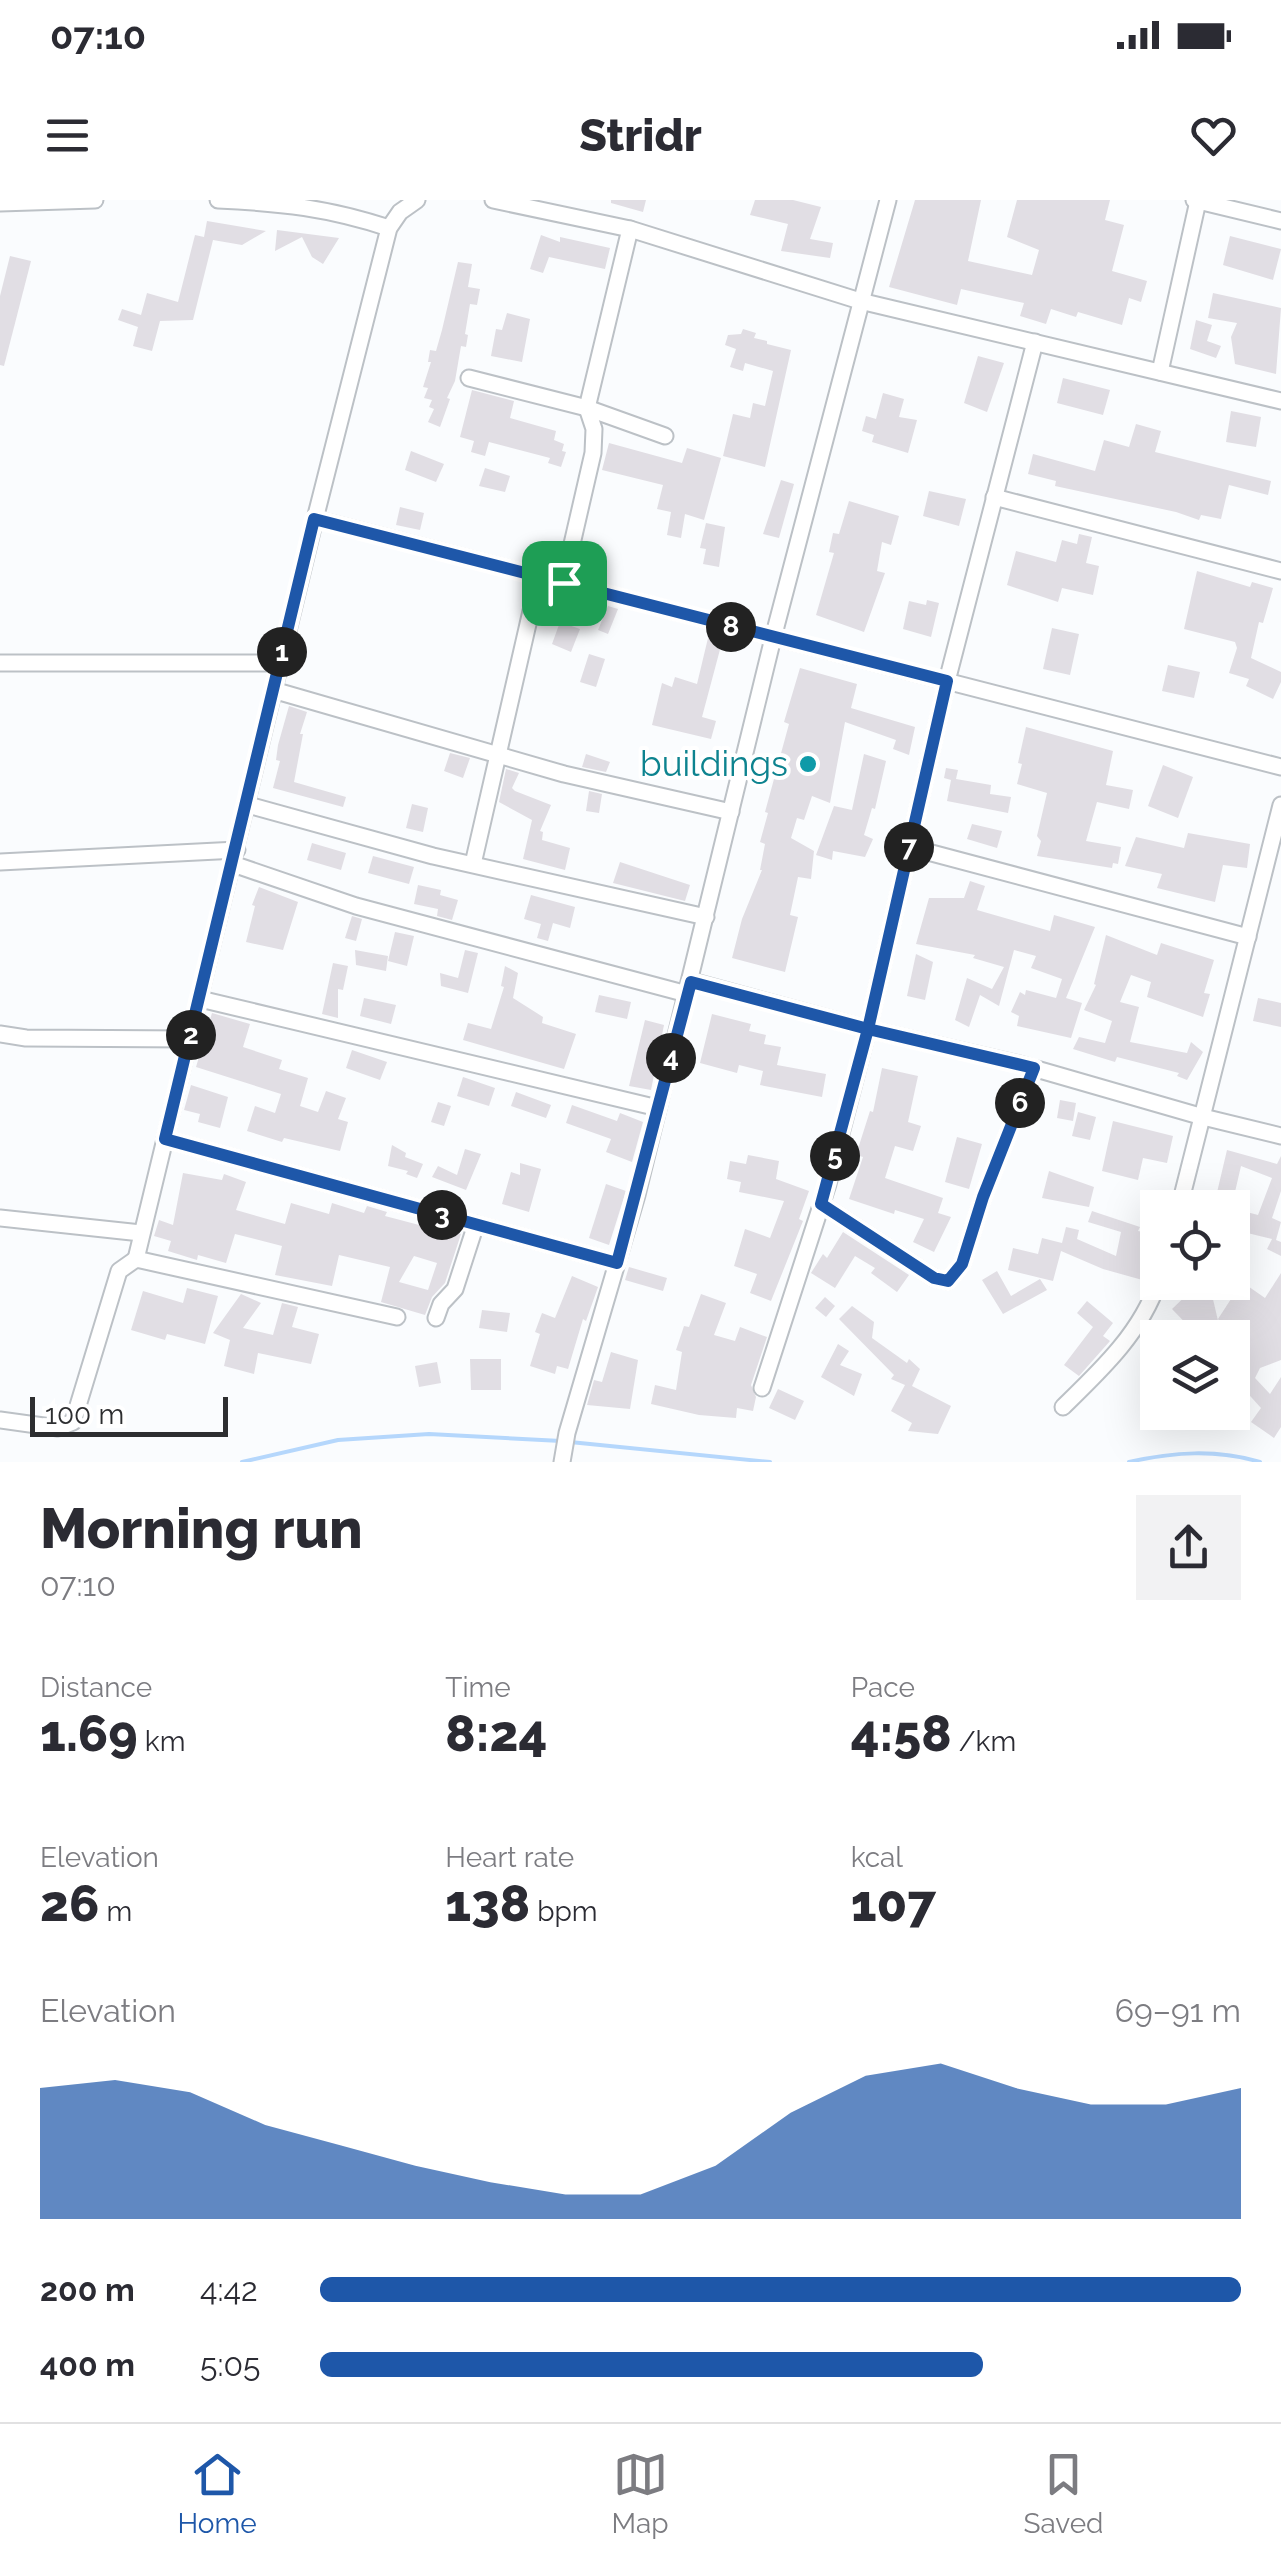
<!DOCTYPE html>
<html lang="en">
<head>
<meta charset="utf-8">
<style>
	:root { --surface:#fff; --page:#f2f2f3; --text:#2b2b33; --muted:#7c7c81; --line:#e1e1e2; --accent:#1e57a9 }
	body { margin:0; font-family:Raleway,sans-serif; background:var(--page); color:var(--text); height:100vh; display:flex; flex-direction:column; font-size:38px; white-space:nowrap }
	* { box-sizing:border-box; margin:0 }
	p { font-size:32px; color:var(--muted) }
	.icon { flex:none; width:55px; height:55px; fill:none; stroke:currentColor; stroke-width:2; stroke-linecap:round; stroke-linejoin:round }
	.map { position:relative; height:1262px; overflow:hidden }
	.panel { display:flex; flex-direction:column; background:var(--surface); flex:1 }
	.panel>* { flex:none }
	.buttons { position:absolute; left:1140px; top:990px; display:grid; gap:20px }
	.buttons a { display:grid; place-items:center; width:110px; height:110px; border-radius:0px; background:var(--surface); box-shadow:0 10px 40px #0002; font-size:50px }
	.scale { position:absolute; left:30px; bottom:25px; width:198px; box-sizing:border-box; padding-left:10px; border:5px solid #2d2e30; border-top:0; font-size:28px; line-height:35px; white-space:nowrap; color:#2d2e30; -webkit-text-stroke:8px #fff; paint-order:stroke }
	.pin { position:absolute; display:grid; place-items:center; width:85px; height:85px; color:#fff; margin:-42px; border-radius:20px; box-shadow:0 5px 15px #0006 }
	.km { position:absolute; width:50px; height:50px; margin:-25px; border-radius:50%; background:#222; color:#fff; font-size:28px; line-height:50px; text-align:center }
	.round { display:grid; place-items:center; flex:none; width:105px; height:105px; border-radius:0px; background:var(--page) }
	.overview { display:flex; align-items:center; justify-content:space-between; height:170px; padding:0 40px }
	h1 { font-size:55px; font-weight:800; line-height:75px }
	.metrics { display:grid; grid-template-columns:repeat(3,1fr); gap:15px; height:170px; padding:10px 40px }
	.metrics div { display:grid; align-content:center }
	.metrics b { font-size:50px; font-weight:800 }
	.metrics small { font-size:28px; font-weight:400 }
	.metrics p { font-size:28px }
	.chart { height:280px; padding:20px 40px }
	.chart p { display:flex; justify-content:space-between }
	.chart svg { width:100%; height:180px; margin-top:10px; fill:var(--accent); opacity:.7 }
	ul { padding:0 40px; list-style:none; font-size:32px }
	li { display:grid; grid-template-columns:160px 120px 1fr; align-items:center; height:75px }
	li i { height:25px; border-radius:12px; background:var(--accent) }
	.status { display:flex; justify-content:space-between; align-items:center; height:70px; padding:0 50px; background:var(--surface); direction:ltr }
	.status svg { height:28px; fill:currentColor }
	header { display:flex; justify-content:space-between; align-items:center; height:130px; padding:0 40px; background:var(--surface); font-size:45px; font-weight:800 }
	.tabs { display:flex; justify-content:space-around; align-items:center; height:140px; border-top:2px solid var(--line); background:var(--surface); font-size:28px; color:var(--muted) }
	.tabs a { display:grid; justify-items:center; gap:5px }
	.tabs .selected { color:var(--accent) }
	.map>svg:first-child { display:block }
</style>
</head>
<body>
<div class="status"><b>07:10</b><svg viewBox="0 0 49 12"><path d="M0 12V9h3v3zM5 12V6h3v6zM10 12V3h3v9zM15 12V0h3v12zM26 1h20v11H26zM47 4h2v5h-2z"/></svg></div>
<header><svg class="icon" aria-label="menu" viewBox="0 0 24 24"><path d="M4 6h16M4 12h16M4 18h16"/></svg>Stridr<svg class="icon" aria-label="heart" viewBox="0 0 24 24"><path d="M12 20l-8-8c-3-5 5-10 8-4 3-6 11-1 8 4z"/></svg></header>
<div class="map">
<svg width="1281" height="1262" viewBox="0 0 1281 1262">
	<rect width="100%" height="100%" fill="#fafcfe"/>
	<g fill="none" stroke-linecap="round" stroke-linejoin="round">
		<g stroke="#b5d7fc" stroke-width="4">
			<polyline points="570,1242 770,1262"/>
			<polyline points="242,1262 338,1240 429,1234 561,1241"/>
			<path d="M1129,1262C1173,1252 1216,1249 1260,1262"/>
		</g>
	</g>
	<g fill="#e1dee4" fill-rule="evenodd">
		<polygon points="611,0 646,0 643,12 611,3"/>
		<polygon points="755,0 793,0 821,7 810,39 833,43 830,58 781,51 788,24 750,15"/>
		<polygon points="915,0 981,0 968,61 1032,75 1039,50 1007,37 1017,0 1110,0 1105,20 1124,25 1112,71 1147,81 1141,102 1129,98 1122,125 1078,112 1076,117 1051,109 1046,124 1020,116 1024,103 961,89 957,105 889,87"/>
		<polygon points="207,21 266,31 242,45 213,40 193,120 160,121 152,151 133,146 138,127 118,120 122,109 141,115 147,93 178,102 195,35 204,37"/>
		<polygon points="277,30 339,38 323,64 312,57 302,37 275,51"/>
		<polygon points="541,35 560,42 560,37 610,48 605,69 549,57 543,73 530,69"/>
		<polygon points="1230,36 1281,49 1273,80 1223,65"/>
		<polygon points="10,56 31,61 4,166 0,165 0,96"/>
		<polygon points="458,62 472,64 468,87 480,89 477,105 470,104 465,134 468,135 466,147 461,146 455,181 447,198 450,199 440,227 428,222 434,209 429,207 432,200 424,198 428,188 423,187 431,162 428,162 430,150 436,151 442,130"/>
		<polygon points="1213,93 1281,108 1276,174 1235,164 1231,137 1237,123 1208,118"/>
		<polygon points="507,113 530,119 522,162 491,156 496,129 502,130"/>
		<polygon points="1196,120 1212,125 1207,141 1221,146 1216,158 1190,149"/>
		<polygon points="743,129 756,133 754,138 767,141 767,144 791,150 765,267 723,256 733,214 750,218 753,203 765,206 773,171 745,163 743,171 730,167 736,149 725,145 728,135 741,134"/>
		<polygon points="978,156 1004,163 987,212 964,203"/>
		<polygon points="1063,178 1110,190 1103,215 1057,203"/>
		<polygon points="472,190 514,201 510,218 556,231 554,240 564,244 562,251 566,252 561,267 548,263 550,258 489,242 485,256 471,252 474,241 460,237"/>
		<polygon points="883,193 904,199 899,217 917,220 908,253 872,242 874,235 862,231 866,216 876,219"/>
		<polygon points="1231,211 1261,217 1256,247 1226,242"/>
		<polygon points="1136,224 1161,231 1155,252 1271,281 1268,295 1229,285 1221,319 1201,315 1199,320 1176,312 1055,286 1056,281 1028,274 1033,254 1095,271 1104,240 1129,247"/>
		<polygon points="609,243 682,263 687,248 721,258 704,320 685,314 681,338 667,335 671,312 657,309 663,285 602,270"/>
		<polygon points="411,251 444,264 436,282 405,270"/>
		<polygon points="485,268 510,276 505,292 479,286"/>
		<polygon points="781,280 794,284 779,338 763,334"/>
		<polygon points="929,291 966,299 959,326 923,316"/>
		<polygon points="849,301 899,316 891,345 882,342 877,371 885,373 864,432 816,415 834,353 829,352 833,333 839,334"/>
		<polygon points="400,307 424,313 420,330 396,325"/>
		<polygon points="706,323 725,327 719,367 703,364 706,349 700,348"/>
		<polygon points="1079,334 1092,337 1086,363 1099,366 1093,395 1062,388 1058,402 1007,385 1016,351 1056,362 1062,340 1077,344"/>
		<polygon points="1197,371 1250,387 1252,382 1273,388 1263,423 1259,422 1251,458 1281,472 1281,482 1273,499 1246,486 1249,479 1229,473 1237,448 1235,442 1184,429"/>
		<polygon points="927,400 939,403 931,437 903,429 909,401 926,405"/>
		<polygon points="608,406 618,409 608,434 598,430"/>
		<polygon points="560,422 580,429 571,452 552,444"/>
		<polygon points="1052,428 1079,434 1070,475 1043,469"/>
		<polygon points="708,438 722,442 702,517 716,521 711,539 652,525 662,483 672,487 675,477 697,484"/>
		<polygon points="589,454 605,459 596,487 580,482"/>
		<polygon points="1168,465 1200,472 1194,498 1162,491"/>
		<polygon points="800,468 857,484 851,508 915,527 909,555 893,549 896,540 845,522 830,603 812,596 804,620 797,618 791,638 814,651 811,679 798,677 790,715 798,717 785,772 732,758 742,719 762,670 760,670 765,644 760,642 768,613 765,612 789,524 784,522"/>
		<polygon points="289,506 307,512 300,534 303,534 294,582 346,597 343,607 273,588 280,561 276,560 278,545"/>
		<polygon points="1026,527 1113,551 1106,585 1133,590 1129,609 1097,602 1086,641 1121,647 1118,664 1113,663 1112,668 1037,656 1041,641 1037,636 1047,593 1017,584 1022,564 1018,563"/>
		<polygon points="450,553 470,558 463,578 444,571"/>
		<polygon points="586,554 610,562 606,572 582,567"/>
		<polygon points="864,554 886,561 875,609 872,608 864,635 873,639 865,657 833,651 832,660 816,655 834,606 852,610"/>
		<polygon points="1163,565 1193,577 1178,618 1148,606"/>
		<polygon points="946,568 958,570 956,579 991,585 990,594 1011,597 1008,613 947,601 951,580 944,578"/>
		<polygon points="506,569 519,573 512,588 515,591 551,605 540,631 543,632 542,640 570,648 565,670 523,659 532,620 499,602"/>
		<polygon points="589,591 602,594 599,613 586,611"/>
		<polygon points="412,604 428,608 423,632 406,628"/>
		<polygon points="972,624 1002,631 997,648 967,639"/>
		<polygon points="1188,633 1250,644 1247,668 1223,665 1215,702 1157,688 1162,674 1125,666 1136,637 1184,648"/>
		<polygon points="312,643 346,653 341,670 307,660"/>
		<polygon points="373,656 414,667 409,684 368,673"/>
		<polygon points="620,662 690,685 685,701 613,683"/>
		<polygon points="970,681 985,686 977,710 1050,731 1054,715 1095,727 1066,798 1082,803 1071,838 1017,826 1019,816 1011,812 1020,792 1025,795 1026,790 1056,798 1062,779 1031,768 1036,756 1014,750 999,806 980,795 969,827 955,820 967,778 992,789 1004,767 973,758 975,755 916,744 929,698 964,698"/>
		<polygon points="418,685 441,690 440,695 458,700 452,720 437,716 438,709 414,704"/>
		<polygon points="259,687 298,702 283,750 246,742 255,706 252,705"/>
		<polygon points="531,695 575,707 570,728 553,723 548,741 537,738 541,724 524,719"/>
		<polygon points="352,716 362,719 356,741 345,738"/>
		<polygon points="395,732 414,736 407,766 388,761"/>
		<polygon points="1106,735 1157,755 1161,743 1214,760 1204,793 1210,794 1203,817 1147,797 1151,782 1131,775 1120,802 1139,807 1130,842 1187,853 1191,842 1203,852 1187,880 1177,876 1179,873 1117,857 1115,862 1073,849 1079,837 1105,843 1112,821 1084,810 1096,785 1094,784"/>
		<polygon points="355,750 388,756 386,771 356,765"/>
		<polygon points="465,750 478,753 468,793 441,786 440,773 458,778"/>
		<polygon points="916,754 933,762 925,800 907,796"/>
		<polygon points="333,763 348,766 343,790 338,789 338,818 322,814"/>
		<polygon points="505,766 518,773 513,798 543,817 542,823 576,834 564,869 463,840 468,823 491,829 504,787 501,786"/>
		<polygon points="599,795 631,802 627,819 595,812"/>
		<polygon points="364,798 396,805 391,824 360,816"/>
		<polygon points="1258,798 1281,803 1281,827 1253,821"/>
		<polygon points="212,813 250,824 243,847 282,860 279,869 308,878 300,906 318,912 326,891 346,898 338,919 348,922 340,951 284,938 282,942 247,931 255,906 275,913 281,894 196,867"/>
		<polygon points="712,814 751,824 749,831 766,835 764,844 781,847 777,865 826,874 822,897 760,885 763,871 739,865 737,873 700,863"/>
		<polygon points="645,820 664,825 651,890 629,886"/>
		<polygon points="352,850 387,862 380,880 346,868"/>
		<polygon points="882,868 918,876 908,922 921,926 913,951 895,946 885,978 943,998 938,1013 951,1017 934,1052 913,1042 924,1019 895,1010 894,1014 849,999 863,957 856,955 870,911 873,912"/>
		<polygon points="463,877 495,888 489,906 457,896"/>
		<polygon points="191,885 228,897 220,928 198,922 200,914 184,910"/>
		<polygon points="516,892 551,905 546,918 511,906"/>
		<polygon points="1060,900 1076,903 1073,921 1057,918"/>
		<polygon points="438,902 451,906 444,926 431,922"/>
		<polygon points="572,905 617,921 620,913 643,922 632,962 606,952 611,939 566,923"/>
		<polygon points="1078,912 1096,917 1090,940 1072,936"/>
		<polygon points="1113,921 1173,936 1167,963 1143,958 1138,980 1102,971"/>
		<polygon points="957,937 982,944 969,989 945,982"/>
		<polygon points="392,945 406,953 405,957 423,964 417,978 406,974 408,971 388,966"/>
		<polygon points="465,949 481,954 466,990 432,977 438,966 457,975"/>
		<polygon points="1227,950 1277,964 1281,956 1281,991 1272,1018 1281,1022 1276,1040 1281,1042 1281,1056 1267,1049 1272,1039 1235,1030 1239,1010 1258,1015 1272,978 1241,966 1232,1005 1215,1001"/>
		<polygon points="748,955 779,961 776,979 809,991 799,1019 803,1021 771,1101 750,1093 757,1074 734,1066 745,1029 770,1038 784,1001 739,992 741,982 727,979 730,961 746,964"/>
		<polygon points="520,963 541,969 529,1012 502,1004 511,972 520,975"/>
		<polygon points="1049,971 1094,987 1089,1007 1042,998"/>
		<path d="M183,973L222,980L224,974L246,982L236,1010L285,1024L291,1003L329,1014L332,1003L364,1013L367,1006L387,1012L385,1016L423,1026L424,1022L461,1034L445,1083L432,1097L425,1115L381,1102L390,1067L339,1055L332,1086L275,1075L282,1046L235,1034L226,1063L198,1055L197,1060L168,1051L171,1041L154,1036L159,1020L173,1025ZM414,1056L437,1063L428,1090L399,1082Z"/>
		<polygon points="606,984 626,991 609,1045 589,1038"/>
		<polygon points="1092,1011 1140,1027 1138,1031 1154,1034 1152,1044 1156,1045 1154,1056 1150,1055 1146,1081 1103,1069 1061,1051 1053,1081 1008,1070 1013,1048 1038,1054 1042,1038 1062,1043 1066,1027 1079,1030 1077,1039 1116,1056 1121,1032 1088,1022"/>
		<polygon points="843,1032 909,1075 897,1092 871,1073 875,1068 855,1056 835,1088 811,1073 823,1054 827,1058"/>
		<polygon points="629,1067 667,1078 663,1091 625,1080"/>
		<polygon points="997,1071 1011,1096 1040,1079 1047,1090 1003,1114 982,1080"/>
		<polygon points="1281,1073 1281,1160 1260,1168 1255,1178 1270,1194 1281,1177 1281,1227 1274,1238 1251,1222 1261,1208 1232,1176 1232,1155 1241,1150 1218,1119 1242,1082 1265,1098"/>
		<polygon points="572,1076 598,1087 586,1121 583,1119 568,1169 557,1166 555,1174 530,1166 540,1134 535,1132 542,1113 555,1118"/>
		<polygon points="1190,1082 1209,1082 1219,1125 1206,1138 1200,1138 1172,1109 1194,1088"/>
		<polygon points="187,1088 218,1096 205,1144 167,1134 165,1140 131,1130 143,1091 183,1103"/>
		<polygon points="241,1094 261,1103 243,1128 273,1135 282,1103 298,1107 292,1127 319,1134 311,1164 258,1153 254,1174 224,1166 230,1140 213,1133"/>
		<polygon points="701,1094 726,1103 714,1135 735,1141 740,1127 767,1137 751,1185 756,1197 753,1211 737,1208 736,1218 699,1215 651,1204 655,1185 676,1190 682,1152 676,1150 684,1126 689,1127"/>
		<polygon points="825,1097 835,1106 826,1117 815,1108"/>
		<polygon points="1087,1101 1113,1123 1103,1136 1110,1141 1079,1176 1064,1165 1093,1127 1077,1113"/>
		<polygon points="852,1106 874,1122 872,1138 907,1163 909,1159 920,1169 912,1186 951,1206 938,1234 908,1231 912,1223 891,1211 905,1185 891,1179 894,1175 839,1119"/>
		<polygon points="482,1110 510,1113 507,1132 479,1128"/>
		<polygon points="838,1144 849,1151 840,1165 862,1174 854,1196 821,1177"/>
		<polygon points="611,1152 638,1160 630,1209 587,1205 594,1180 602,1182"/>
		<polygon points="470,1159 501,1159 501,1190 471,1190"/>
		<polygon points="437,1162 441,1183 419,1187 415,1166"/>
		<polygon points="778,1189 804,1201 795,1220 769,1208"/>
	</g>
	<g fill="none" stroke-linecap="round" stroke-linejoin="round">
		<defs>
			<g id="minor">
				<path d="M218,0C282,3 328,8 389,28"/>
				<polyline points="493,0 630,29 860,101 1281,201"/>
				<polyline points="1194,0 1281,21"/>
				<polyline points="0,3 95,0"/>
				<polyline points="1160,172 1198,1"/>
				<polyline points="469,178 587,208 665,236"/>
				<polyline points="994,297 1281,371"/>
				<polyline points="315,319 1281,567"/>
				<polyline points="563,383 593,253 594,229 587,208 630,29"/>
				<polyline points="0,463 279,463"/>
				<polyline points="273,490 564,574 731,612"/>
				<polyline points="248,605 433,656 706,717"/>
				<polyline points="909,647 1248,737"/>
				<polyline points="0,662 237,650"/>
				<polyline points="233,664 356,706 687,794"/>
				<polyline points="473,664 539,376"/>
				<polyline points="691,781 868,829 1019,864 1203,917 1281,936"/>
				<polyline points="200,799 658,908"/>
				<polyline points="0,834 26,838 190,839"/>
				<polyline points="165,939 617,1063"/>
				<polyline points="821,1004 934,1078 948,1081 962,1064 983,997 1034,868"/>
				<polyline points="1179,1008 1281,605"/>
				<polyline points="0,1018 141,1033"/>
				<polyline points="136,1059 315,319 389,28 400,12 417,0"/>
				<polyline points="436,1118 441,1104 455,1089 476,1024"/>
				<polyline points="762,1188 828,984 868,829 947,481 1035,142"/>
				<path d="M1063,1207C1100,1171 1141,1133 1158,1082"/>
				<polyline points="0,1220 58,1228 73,1222 119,1071 136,1059 397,1117"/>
				<polyline points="562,1262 567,1233 637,995 773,438 888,0"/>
			</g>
		</defs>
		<use href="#minor" stroke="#bcc1c6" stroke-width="19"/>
		<use href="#minor" stroke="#fff" stroke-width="15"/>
	</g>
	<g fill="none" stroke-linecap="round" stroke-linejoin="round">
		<defs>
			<polyline id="route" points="564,383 314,319 165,939 617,1063 691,782 868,829 821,1004 934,1078 948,1081 962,1064 983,997 1034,868 868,829 947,481 564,383"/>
		</defs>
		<use href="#route" stroke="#fff" stroke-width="20"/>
		<use href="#route" stroke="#1e57a9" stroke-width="12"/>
	</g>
	<circle fill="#0f9aa8" stroke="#fff" stroke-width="4" cx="808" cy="564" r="10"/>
	<g text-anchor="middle" stroke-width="8" stroke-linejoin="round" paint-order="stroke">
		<g font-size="35" fill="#0d838f" stroke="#fff" text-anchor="end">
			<text x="788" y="576">buildings</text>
		</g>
	</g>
</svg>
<div class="buttons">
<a><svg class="icon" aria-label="locate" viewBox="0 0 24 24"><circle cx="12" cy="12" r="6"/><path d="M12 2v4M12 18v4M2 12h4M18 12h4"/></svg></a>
<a><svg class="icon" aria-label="layers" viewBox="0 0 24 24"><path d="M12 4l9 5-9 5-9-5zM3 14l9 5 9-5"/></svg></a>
</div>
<div class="scale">100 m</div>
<div class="pin" style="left:564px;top:383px;background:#1e9e55"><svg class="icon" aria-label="arrive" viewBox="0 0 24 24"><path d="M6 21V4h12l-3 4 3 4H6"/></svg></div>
<b class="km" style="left:282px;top:452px">1</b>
<b class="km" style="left:191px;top:835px">2</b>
<b class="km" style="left:442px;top:1015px">3</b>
<b class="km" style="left:671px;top:858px">4</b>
<b class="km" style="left:835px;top:956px">5</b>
<b class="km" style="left:1020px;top:903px">6</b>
<b class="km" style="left:909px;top:647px">7</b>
<b class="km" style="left:731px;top:427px">8</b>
</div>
<section class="panel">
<div class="overview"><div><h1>Morning run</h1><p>07:10</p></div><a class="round"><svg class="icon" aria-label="share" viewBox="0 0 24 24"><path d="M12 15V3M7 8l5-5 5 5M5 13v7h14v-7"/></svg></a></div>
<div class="metrics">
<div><p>Distance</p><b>1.69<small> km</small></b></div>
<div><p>Time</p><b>8:24</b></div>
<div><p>Pace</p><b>4:58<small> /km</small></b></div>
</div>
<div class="metrics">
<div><p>Elevation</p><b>26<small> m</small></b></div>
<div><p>Heart rate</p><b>138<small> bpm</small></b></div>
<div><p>kcal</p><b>107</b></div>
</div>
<div class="chart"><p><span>Elevation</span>69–91 m</p>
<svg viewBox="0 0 160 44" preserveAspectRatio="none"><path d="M0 44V12L10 10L20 13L30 21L40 26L50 31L60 35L70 38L80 38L90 31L100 18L110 9L120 6L130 12L140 16L150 16L160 12V44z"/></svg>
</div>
<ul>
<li><b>200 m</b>4:42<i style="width:100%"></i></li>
<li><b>400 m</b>5:05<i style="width:72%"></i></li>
</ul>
</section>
<nav class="tabs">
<a class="selected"><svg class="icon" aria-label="home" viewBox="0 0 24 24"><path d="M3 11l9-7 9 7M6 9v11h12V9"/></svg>Home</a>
<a><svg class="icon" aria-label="map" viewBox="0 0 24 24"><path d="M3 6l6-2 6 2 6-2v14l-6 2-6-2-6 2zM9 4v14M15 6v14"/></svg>Map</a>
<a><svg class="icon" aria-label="saved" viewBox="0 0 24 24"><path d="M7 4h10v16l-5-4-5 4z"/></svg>Saved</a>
</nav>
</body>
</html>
